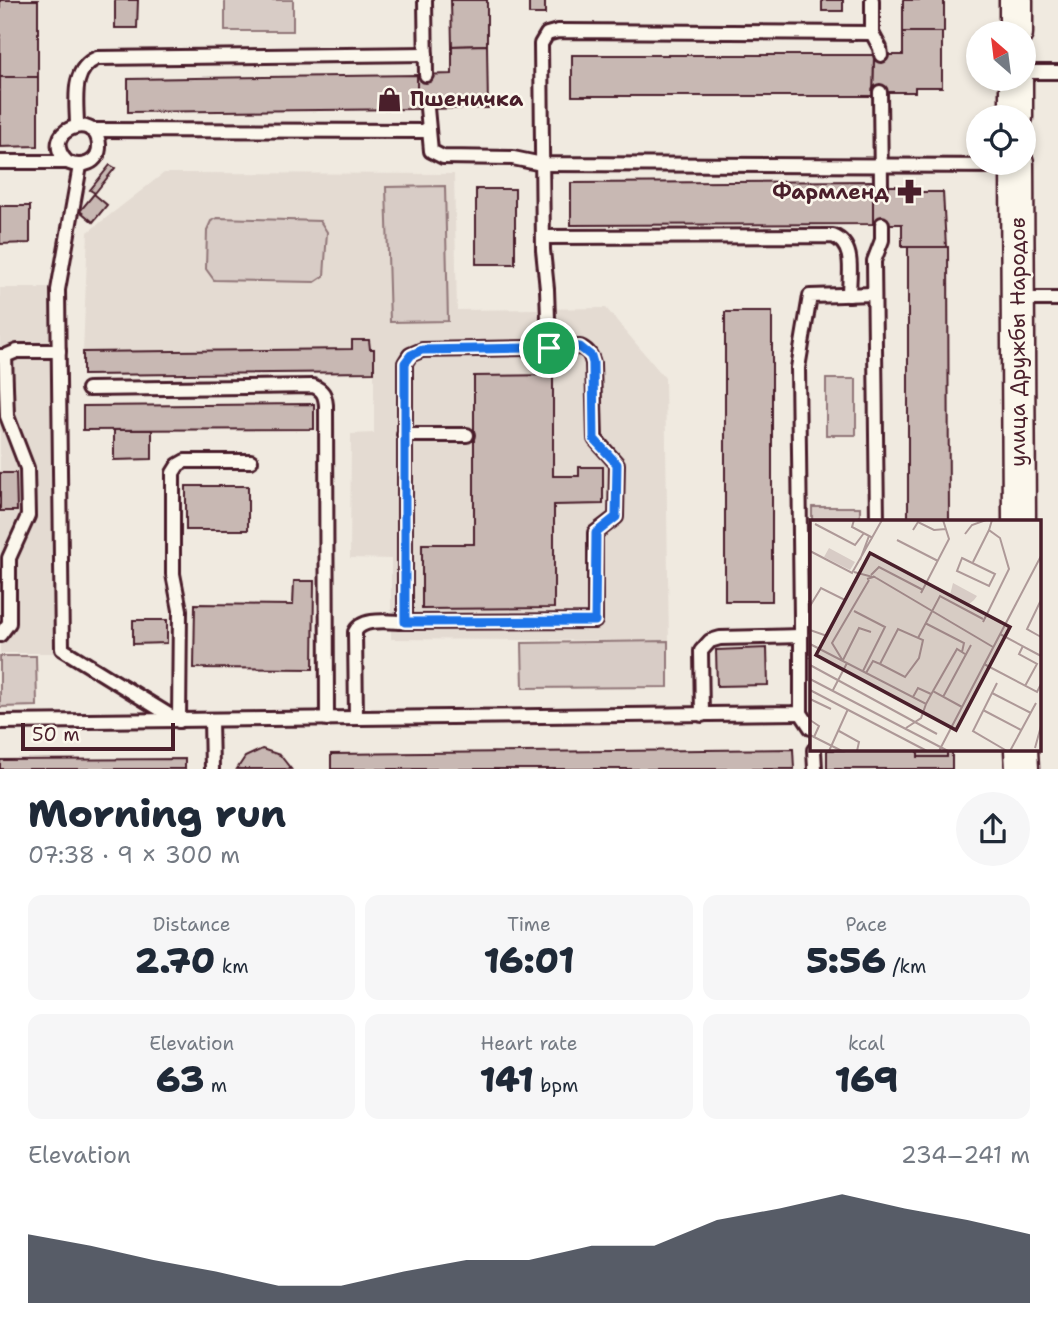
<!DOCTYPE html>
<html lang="en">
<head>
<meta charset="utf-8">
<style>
	:root { --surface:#fff; --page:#f6f6f7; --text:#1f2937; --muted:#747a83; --accent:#111827 }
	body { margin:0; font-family:"Shantell Sans",sans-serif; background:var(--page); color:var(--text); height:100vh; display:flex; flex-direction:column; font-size:26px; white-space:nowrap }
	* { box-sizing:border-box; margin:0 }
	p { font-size:23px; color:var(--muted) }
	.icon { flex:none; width:38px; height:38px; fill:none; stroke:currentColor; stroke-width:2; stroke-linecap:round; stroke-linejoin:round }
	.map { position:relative; height:769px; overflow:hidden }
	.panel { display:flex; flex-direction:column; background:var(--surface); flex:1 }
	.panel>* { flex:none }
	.needle { width:46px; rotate:332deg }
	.tools { position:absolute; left:966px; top:21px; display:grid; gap:14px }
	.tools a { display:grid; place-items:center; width:70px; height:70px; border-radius:50%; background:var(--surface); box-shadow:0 4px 10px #0003; font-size:35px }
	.scale { position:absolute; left:21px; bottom:18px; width:154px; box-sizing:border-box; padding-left:7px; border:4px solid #4a1f2b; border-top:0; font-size:19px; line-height:24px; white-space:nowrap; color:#4a1f2b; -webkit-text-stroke:5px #fbf7ec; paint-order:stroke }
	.pin { position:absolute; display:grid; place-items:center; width:60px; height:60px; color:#fff; margin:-30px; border:4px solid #fff; border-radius:50%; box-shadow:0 2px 7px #0007 }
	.round { display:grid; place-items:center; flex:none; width:74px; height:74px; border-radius:37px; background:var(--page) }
	.summary { display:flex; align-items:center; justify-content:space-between; height:119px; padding:0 28px }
	h1 { font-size:38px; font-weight:800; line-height:52px }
	.stats { display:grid; grid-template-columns:repeat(3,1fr); gap:10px; height:119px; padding:7px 28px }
	.stats div { display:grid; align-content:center; border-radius:14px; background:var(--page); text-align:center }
	.stats b { font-size:35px; font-weight:800 }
	.stats small { font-size:19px; font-weight:400 }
	.stats p { font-size:19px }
	.chart { height:196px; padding:14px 28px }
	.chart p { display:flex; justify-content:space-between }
	.chart svg { width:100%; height:126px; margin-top:7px; fill:var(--accent); opacity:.7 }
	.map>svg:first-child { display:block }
</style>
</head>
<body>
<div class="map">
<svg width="1058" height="769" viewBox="0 0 1058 769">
	<rect width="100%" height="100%" fill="#f0eae0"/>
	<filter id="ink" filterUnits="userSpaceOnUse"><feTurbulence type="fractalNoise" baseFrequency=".0143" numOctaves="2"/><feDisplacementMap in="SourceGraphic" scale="14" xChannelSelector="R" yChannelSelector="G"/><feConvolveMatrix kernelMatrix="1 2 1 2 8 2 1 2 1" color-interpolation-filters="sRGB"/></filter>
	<g filter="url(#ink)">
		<g fill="#e4dbd2">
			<polygon points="164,173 454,174 457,310 606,308 665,378 669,641 391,639 391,559 350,558 351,434 374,433 374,350 370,349 369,340 352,340 352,349 83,352 88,232"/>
			<polygon points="0,288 50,288 55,653 0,653"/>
		</g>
		<g fill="#d8ccc6" stroke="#917678" stroke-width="2">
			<rect x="225" y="0" width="68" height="31"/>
			<polygon points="445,186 448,321 390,322 386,187"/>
			<polygon points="217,218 320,221 327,232 324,276 315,282 214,280 206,269 207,230 211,221"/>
			<rect x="826" y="379" width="30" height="56"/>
			<rect x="812" y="507" width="48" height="15"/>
			<polygon points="668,641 668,687 523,688 522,643"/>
			<polygon points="0,656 36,656 37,706 0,707"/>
		</g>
		<g fill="#c8b8b3" stroke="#4a1f2b" stroke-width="2">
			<rect x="0" y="0" width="38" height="77"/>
			<polygon points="115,0 138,0 137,28 115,28"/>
			<polygon points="451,0 487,0 487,45 452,46"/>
			<rect x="529" y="0" width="16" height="14"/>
			<rect x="822" y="0" width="21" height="11"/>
			<rect x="903" y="0" width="41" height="32"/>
			<polygon points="903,32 942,32 942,87 915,87 915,92 873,92 874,55 903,55"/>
			<polygon points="487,45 488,108 417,109 417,75 452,74 452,46"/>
			<polygon points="572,55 874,55 873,96 572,96"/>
			<polygon points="417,75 417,109 128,112 128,79"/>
			<polygon points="0,77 38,77 38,146 0,147"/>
			<polygon points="110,165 115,168 95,193 90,190"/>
			<polygon points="873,181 873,224 571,225 571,183"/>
			<polygon points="873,186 914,186 914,192 943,192 946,247 902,247 902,224 873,224"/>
			<rect x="476" y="189" width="39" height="75"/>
			<polygon points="94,194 107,205 93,222 80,211"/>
			<polygon points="0,206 30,206 30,243 0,244"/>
			<polygon points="908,247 948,247 949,522 908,522"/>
			<rect x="725" y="312" width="47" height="289"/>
			<polygon points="352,340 369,340 370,349 374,349 374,372 83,375 83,352 352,349"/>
			<polygon points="553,375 553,476 579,476 579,467 603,467 603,504 554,505 554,608 422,609 422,544 474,544 474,376"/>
			<polygon points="314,404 314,429 83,430 83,406"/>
			<polygon points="114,430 152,430 152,459 114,460"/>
			<polygon points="0,473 16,473 17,511 0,511"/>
			<rect x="186" y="486" width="62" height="44"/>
			<polygon points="294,581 314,581 313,669 194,668 195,604 293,605"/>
			<polygon points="133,620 167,620 167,643 133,644"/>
			<polygon points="767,648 768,685 717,686 716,650"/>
			<polygon points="262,749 280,755 291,769 237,769 245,757"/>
			<polygon points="793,749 794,769 331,769 331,754"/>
			<polygon points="827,750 918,750 918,757 947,757 947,750 952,750 952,769 827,769"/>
			<polygon points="883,750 947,750 947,757 918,757 918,750"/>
			<polygon points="185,759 185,769 0,769 0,760"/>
		</g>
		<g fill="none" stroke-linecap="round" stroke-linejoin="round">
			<defs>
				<g id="lane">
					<polyline points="425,0 426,75"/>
					<polyline points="872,0 872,33 880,48 881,55"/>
					<polyline points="1024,72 1058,72"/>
					<polyline points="880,92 881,186"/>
					<polyline points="427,108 431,151 443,157 513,158 542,164 1016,166"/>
					<path d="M77,126C77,101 70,70 97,58L426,54"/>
					<polyline points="91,130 427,131"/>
					<path d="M0,162H67C81,169 100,163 99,145C97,109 37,131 67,162"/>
					<polyline points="80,166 58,290 62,649 179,721"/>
					<path d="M543,237L833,236C856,245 849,274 849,295"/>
					<polyline points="1018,299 1058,299"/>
					<polyline points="549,348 547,289 543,250 541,44 547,34 558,31 872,33"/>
					<polyline points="0,356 5,356 7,416 27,468 28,516 9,558 9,623 0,635"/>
					<polyline points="5,356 17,351 59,351"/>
					<path d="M88,389L313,386C323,390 325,395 326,405L327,719"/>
					<polyline points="404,435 467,435"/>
					<polyline points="877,522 874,261 882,240 882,224"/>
					<polyline points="801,619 798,368 810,296 874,294"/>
					<polyline points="801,713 811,728"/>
					<polyline points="702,715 701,651 710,641 720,638 801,636"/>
					<path d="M356,718L355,632C362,617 390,622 405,622V363L410,355L422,350L580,347C588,350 591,355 593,363L595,439L617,464L616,517L595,533V621L405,622"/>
					<polyline points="211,720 212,769"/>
					<polyline points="179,721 180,610 173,574 173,473 178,465 185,461 251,461"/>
					<polyline points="0,722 801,713 801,619 811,619"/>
					<polyline points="814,750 815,769"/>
				</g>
				<g id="secondary">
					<polyline points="1016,0 1016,33"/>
					<polyline points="1016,79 1016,117"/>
					<polyline points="1017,163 1019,522"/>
					<polyline points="1021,750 1022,769"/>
				</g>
			</defs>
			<use href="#lane" stroke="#4a1f2b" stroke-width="18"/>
			<use href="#secondary" stroke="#4a1f2b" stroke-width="37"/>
			<use href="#lane" stroke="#fbf7ec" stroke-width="12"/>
			<use href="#secondary" stroke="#fbf7ec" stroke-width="32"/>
		</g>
	</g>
	<g fill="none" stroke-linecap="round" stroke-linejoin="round" filter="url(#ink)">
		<defs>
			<polygon id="route" points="580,347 591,356 593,363 594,439 617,464 616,517 596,533 595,621 405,622 405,363 411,355 422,350"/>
		</defs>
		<use href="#route" stroke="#fff" stroke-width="14"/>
		<use href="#route" stroke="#1a73e8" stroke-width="9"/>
	</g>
	<defs>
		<symbol id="shop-bare" viewBox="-9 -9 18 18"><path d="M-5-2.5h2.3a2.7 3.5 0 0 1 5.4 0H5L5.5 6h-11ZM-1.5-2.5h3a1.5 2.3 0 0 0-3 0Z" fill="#4a1f2b" stroke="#fbf7ec" stroke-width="2.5" paint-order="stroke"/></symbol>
		<symbol id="pharmacy-bare" viewBox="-9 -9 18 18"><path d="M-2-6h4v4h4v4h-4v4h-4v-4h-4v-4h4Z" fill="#4a1f2b" stroke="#fbf7ec" stroke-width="2.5" paint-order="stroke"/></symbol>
	</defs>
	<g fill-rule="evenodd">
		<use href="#shop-bare" x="372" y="82" width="35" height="35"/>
		<use href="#pharmacy-bare" x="892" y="174" width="35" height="35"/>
	</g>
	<g text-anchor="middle" stroke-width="5" stroke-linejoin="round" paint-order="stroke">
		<g font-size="21" font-weight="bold" fill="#4a1f2b" stroke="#fbf7ec" text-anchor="start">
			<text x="410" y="106">Пшеничка</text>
			<text x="889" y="199" text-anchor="end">Фармленд</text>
		</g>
		<g font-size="21" fill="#4a1f2b" stroke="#fbf7ec">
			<text transform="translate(1018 342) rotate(-90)" y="7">улица Дружбы Народов</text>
		</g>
	</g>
	<g transform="translate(810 520)">
		<rect width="231" height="231" fill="#f0eae0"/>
		<path d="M19,28L45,42L40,50L14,37ZM143,63L167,76L164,80L158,85L140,75Z" fill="#d8ccc6"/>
		<path fill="none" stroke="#ae9998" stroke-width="2" d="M44,0L42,7L63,18M5,4L45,25L54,13M103,10L108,2L124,10L136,9M155,14L162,5L176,0M87,20L128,41M0,31L42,53L72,0M152,38L185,54L179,66L147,51ZM50,40L59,16M163,42L179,10M44,52L63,57L57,59M61,55L69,47L113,70M63,56L183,127M111,73L139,19L133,0M231,80L217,109L231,117M0,86L11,68L35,80L17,116L0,110M44,91L75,107L53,151M173,102L199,49L190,18L179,10L182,0M115,103L154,123L152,132M190,114L231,136M108,118L130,76L173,99M0,124L116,184L123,171L152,187M213,126L209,134L227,144L215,166M33,140L49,108L61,112M33,141L22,123L59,60M174,144L227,172L231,164M0,145L127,214M56,153L63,141L70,144L88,109L113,120L109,138L95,157L70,144M0,159L138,231M187,163L163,211L197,231M0,170L117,231M23,170L37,143M123,171L147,129L155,134M182,173L221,193M103,177L108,168L121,174M133,177L161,125M0,179L21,189M173,190L211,210M0,200L9,206L4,217M96,208L111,198L116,184M29,211L49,222L47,231M0,215L32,231M225,228L231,206M19,231L38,189M129,231L231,36M200,231L226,183"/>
		<path fill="#4a1f2b" fill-opacity="0.15" stroke="#4a1f2b" stroke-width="3.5" d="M60,33L200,107L146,210L6,135Z"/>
		<rect width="231" height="231" fill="none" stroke="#4a1f2b" stroke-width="3.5"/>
	</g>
</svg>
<div class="tools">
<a><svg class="needle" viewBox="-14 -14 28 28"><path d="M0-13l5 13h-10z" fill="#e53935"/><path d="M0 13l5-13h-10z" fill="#747a83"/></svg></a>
<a><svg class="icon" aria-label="locate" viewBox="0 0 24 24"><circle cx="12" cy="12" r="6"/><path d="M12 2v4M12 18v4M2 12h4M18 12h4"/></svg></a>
</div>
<div class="scale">50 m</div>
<div class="pin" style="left:549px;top:348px;background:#1e9e55"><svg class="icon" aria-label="arrive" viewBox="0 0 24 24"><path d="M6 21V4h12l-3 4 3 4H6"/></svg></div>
</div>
<section class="panel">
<div class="summary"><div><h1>Morning run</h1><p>07:38 · 9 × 300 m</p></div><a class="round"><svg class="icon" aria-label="share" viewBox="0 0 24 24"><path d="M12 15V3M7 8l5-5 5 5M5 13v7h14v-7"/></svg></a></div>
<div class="stats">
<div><p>Distance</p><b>2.70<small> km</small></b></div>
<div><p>Time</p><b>16:01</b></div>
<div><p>Pace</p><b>5:56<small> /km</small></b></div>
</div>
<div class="stats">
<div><p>Elevation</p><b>63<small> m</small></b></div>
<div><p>Heart rate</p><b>141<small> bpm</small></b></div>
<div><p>kcal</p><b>169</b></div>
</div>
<div class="chart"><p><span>Elevation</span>234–241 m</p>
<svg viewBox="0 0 160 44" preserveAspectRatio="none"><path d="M0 44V20L10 24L20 29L30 33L40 38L50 38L60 33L70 29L80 29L90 24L100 24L110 15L120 11L130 6L140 11L150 15L160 20V44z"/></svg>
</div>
</section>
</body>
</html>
